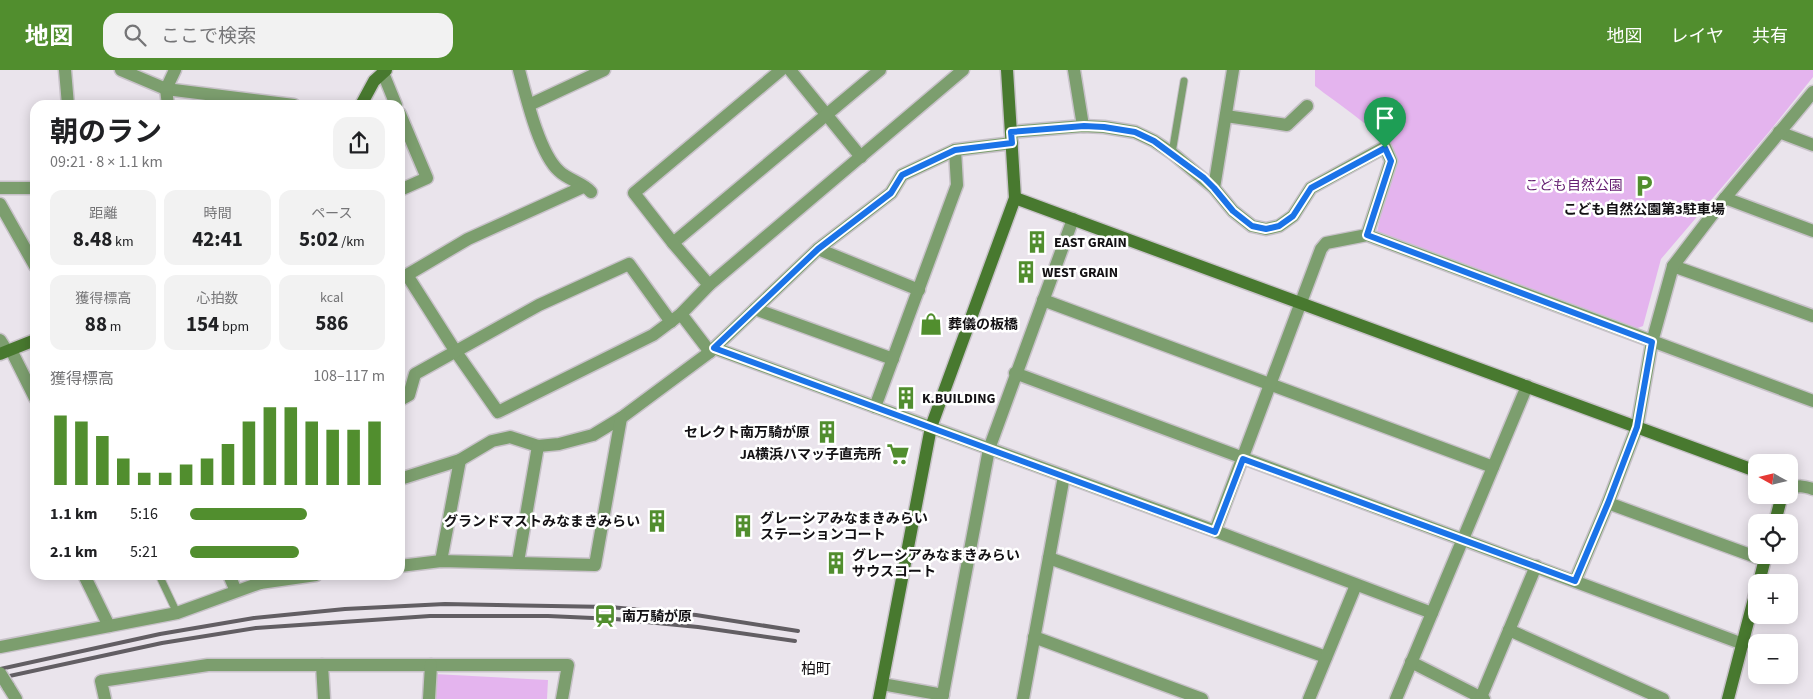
<!DOCTYPE html>
<html lang="ja">
<head>
<meta charset="utf-8">
<style>
	:root { --surface:#fff; --page:#f2f2f2; --text:#202124; --muted:#757577; --accent:#518e2e }
	body { margin:0; font-family:"Source Sans 3","Noto Sans JP",sans-serif; background:var(--page); color:var(--text); height:100vh; display:flex; flex-direction:column; font-size:19px; white-space:nowrap }
	* { box-sizing:border-box; margin:0 }
	p { font-size:16px; color:var(--muted) }
	.icon { flex:none; width:28px; height:28px; fill:none; stroke:currentColor; stroke-width:2; stroke-linecap:round; stroke-linejoin:round }
	.map { position:relative; flex:1; overflow:hidden }
	.details { position:absolute; left:30px; top:30px; width:375px; height:480px; display:flex; flex-direction:column; background:var(--surface); border-radius:15px; box-shadow:0 2px 12px #0003 }
	.details>* { flex:none }
	.needle { width:32px; rotate:278deg }
	.fabs { position:absolute; left:1748px; top:384px; display:grid; gap:10px }
	.fabs a { display:grid; place-items:center; width:50px; height:50px; border-radius:10px; background:var(--surface); box-shadow:0 2px 12px #0003; font-size:25px }
	.pin { position:absolute; display:grid; place-items:center; width:42px; height:42px; color:#fff; margin:-51px -21px; border-radius:50% 50% 50% 0; rotate:-45deg; box-shadow:0 0 5px #0007 }
	.pin .icon { rotate:45deg }
	.round { display:grid; place-items:center; flex:none; width:52px; height:52px; border-radius:15px; background:var(--page) }
	.overview { display:flex; align-items:center; justify-content:space-between; height:85px; padding:0 20px }
	h1 { font-size:28px; font-weight:700; line-height:38px }
	.figures { display:grid; grid-template-columns:repeat(3,1fr); gap:8px; height:85px; padding:5px 20px }
	.figures div { display:grid; align-content:center; border-radius:12px; background:var(--page); text-align:center }
	.figures b { font-size:21px; font-weight:700 }
	.figures small { font-size:14px; font-weight:400 }
	.figures p { font-size:14px }
	.chart { height:140px; padding:10px 20px }
	.chart p { display:flex; justify-content:space-between }
	.chart svg { width:100%; height:90px; margin-top:5px; stroke:var(--accent); stroke-width:6 }
	ul { padding:0 20px; list-style:none; font-size:16px }
	li { display:grid; grid-template-columns:80px 60px 1fr; align-items:center; height:38px }
	li i { height:12px; border-radius:6px; background:var(--accent) }
	header { display:flex; align-items:center; gap:30px; box-sizing:border-box; height:70px; padding:0 25px; background:var(--accent); color:#fff }
	header strong { font-size:24px }
	nav { display:flex; gap:28px; margin-inline-start:auto; font-size:18px }
	.search { width:350px; height:45px; background:var(--page); display:flex; align-items:center; gap:12px; box-sizing:border-box; padding:0 18px; border-radius:15px; color:var(--muted); font-size:19px }
	.map>svg:first-child { display:block }
</style>
</head>
<body>
<header>
<strong>地図</strong>
<div class="search"><svg class="icon" aria-label="search" viewBox="0 0 24 24"><circle cx="10" cy="10" r="6"/><path d="M15 15l6 6"/></svg>ここで検索</div>
<nav><a>地図</a><a>レイヤ</a><a>共有</a></nav>
</header>
<div class="map">
<svg width="1813" height="629" viewBox="0 0 1813 629">
	<rect width="100%" height="100%" fill="#eae4ec"/>
	<g fill="#e4b4ee">
		<path d="M1315,0H1813V7L1769,62L1661,189L1643,256L1635,259L1377,162L1394,85C1384,63 1336,33 1315,16Z"/>
		<polygon points="434,604 548,610 547,629 433,629"/>
	</g>
	<g fill="none" stroke-linecap="round" stroke-linejoin="round">
		<defs>
			<g id="lane">
				<polyline points="1172,83 1184,11"/>
				<polyline points="159,505 177,543"/>
			</g>
			<g id="street">
				<polyline points="65,0 68,35"/>
				<polyline points="121,0 166,19 294,35"/>
				<path d="M519,0C526,26 539,83 559,101C568,110 584,113 591,122"/>
				<polyline points="790,0 861,87"/>
				<polyline points="1074,0 1083,56"/>
				<polyline points="383,3 396,35"/>
				<polyline points="168,35 166,19 175,0"/>
				<polyline points="529,35 604,0"/>
				<polyline points="400,44 427,108 400,120"/>
				<polyline points="1226,46 1287,55 1307,36"/>
				<polyline points="1011,62 1083,56 1104,57 1135,62 1154,71 1172,83 1214,118 1233,141 1252,156 1266,159 1279,156 1293,146 1311,118 1385,77 1391,91 1367,165"/>
				<polyline points="1779,62 1813,75"/>
				<polyline points="583,117 468,169 407,205 456,282 498,342 653,265 681,244 709,215 963,0"/>
				<polyline points="0,118 35,118"/>
				<polyline points="1214,118 1233,0"/>
				<polyline points="1725,128 1813,161"/>
				<polyline points="0,134 35,196"/>
				<polyline points="673,173 880,0"/>
				<polyline points="818,179 919,220"/>
				<polyline points="1673,196 1813,246"/>
				<polyline points="709,215 673,173 634,123 781,0"/>
				<polyline points="1043,230 1493,397"/>
				<polyline points="755,239 893,289"/>
				<polyline points="681,244 710,282"/>
				<polyline points="0,270 7,281"/>
				<polyline points="714,278 1215,461 1432,543"/>
				<polyline points="11,280 35,328"/>
				<polyline points="1015,303 1743,574"/>
				<polyline points="400,330 409,325 415,304 539,235 629,194 671,252"/>
				<polyline points="875,337 957,115 955,80"/>
				<polyline points="400,409 460,390 492,371 510,367 538,376 559,374 593,365 621,348 710,282 818,179 891,123 902,105 955,80 1012,73"/>
				<path d="M1789,419C1798,415 1804,416 1813,419"/>
				<polyline points="1608,433 1764,490"/>
				<polyline points="1215,461 1321,179 1326,173 1367,165 1813,331"/>
				<polyline points="1049,488 1326,587"/>
				<polyline points="441,491 460,390"/>
				<polyline points="518,492 538,376"/>
				<polyline points="400,496 441,491 595,495 621,348"/>
				<polyline points="84,505 109,556"/>
				<polyline points="229,505 236,521"/>
				<polyline points="1575,511 1608,433 1637,357 1652,272 1673,196 1725,128 1813,22"/>
				<polyline points="260,513 316,505"/>
				<polyline points="1509,560 1663,629"/>
				<polyline points="1034,567 1202,629"/>
				<polyline points="0,577 177,543 260,513 268,505"/>
				<polyline points="1411,592 1484,629"/>
				<polyline points="322,595 324,629"/>
				<polyline points="882,614 943,625"/>
				<polyline points="8,616 16,629"/>
				<polyline points="1481,627 1536,496"/>
				<polyline points="105,629 101,611 208,595 568,595 562,629"/>
				<polyline points="429,629 431,595"/>
				<polyline points="942,629 989,379 1073,149"/>
				<polyline points="1023,629 1064,406"/>
				<polyline points="1309,629 1356,515"/>
				<polyline points="1396,629 1527,316"/>
			</g>
			<g id="secondary">
				<polyline points="361,35 374,11 386,0"/>
				<polyline points="1015,128 1756,401"/>
				<polyline points="0,284 35,270"/>
				<polyline points="1775,452 1782,425"/>
				<polyline points="1759,512 1766,485"/>
				<polyline points="879,629 931,357 1015,128 1007,0"/>
				<polyline points="1728,629 1756,521"/>
			</g>
		</defs>
		<use href="#lane" stroke="#c8c2c9" stroke-width="9"/>
		<use href="#street" stroke="#c8c2c9" stroke-width="15"/>
		<use href="#secondary" stroke="#c8c2c9" stroke-width="15"/>
		<use href="#lane" stroke="#7c9e6e" stroke-width="7"/>
		<use href="#street" stroke="#7c9e6e" stroke-width="12"/>
		<use href="#secondary" stroke="#48792f" stroke-width="12"/>
		<g stroke="#625e63" stroke-width="4">
			<polyline points="0,599 160,564 254,548 345,539 445,534 610,537 696,545 798,561"/>
			<polyline points="0,608 162,573 256,558 430,546 548,546 615,549 698,557 795,571"/>
		</g>
		<defs>
			<polyline id="street-bridge" points="0,603 8,616"/>
		</defs>
		<use href="#street-bridge" stroke="#c8c2c9" stroke-width="15" stroke-linecap="butt"/>
		<use href="#street-bridge" stroke="#7c9e6e" stroke-width="12"/>
	</g>
	<g fill="none" stroke-linecap="round" stroke-linejoin="round">
		<defs>
			<polygon id="route" points="1084,56 1104,57 1135,62 1154,71 1204,108 1214,118 1233,141 1252,156 1266,159 1279,156 1293,146 1311,118 1385,78 1391,91 1367,165 1652,272 1637,357 1608,433 1575,511 1243,389 1215,462 714,278 818,179 891,123 902,105 955,80 1012,73 1011,62"/>
		</defs>
		<use href="#route" stroke="#fff" stroke-width="10"/>
		<use href="#route" stroke="#1a73e8" stroke-width="6"/>
	</g>
	<defs>
		<symbol id="parking-bare" viewBox="-9 -9 18 18"><path d="M-3.5-5.5H1a3.5 3.5 0 0 1 0 7H-1V5.5H-3.5ZM-1-3.4V-.6H.8a1.4 1.4 0 0 0 0-2.8Z" fill="#518e2e" stroke="#fff" stroke-width="2.5" paint-order="stroke"/></symbol>
		<symbol id="building-bare" viewBox="-9 -9 18 18"><path d="M-4-6H4V6H1V3H-1V6H-4ZM-2.5-4.3h1.7v1.8h-1.7ZM.8-4.3h1.7v1.8H.8ZM-2.5-1h1.7V.8h-1.7ZM.8-1h1.7V.8H.8Z" fill="#518e2e" stroke="#fff" stroke-width="2.5" paint-order="stroke"/></symbol>
		<symbol id="shop-bare" viewBox="-9 -9 18 18"><path d="M-5-2.5h2.3a2.7 3.5 0 0 1 5.4 0H5L5.5 6h-11ZM-1.5-2.5h3a1.5 2.3 0 0 0-3 0Z" fill="#518e2e" stroke="#fff" stroke-width="2.5" paint-order="stroke"/></symbol>
		<symbol id="supermarket-bare" viewBox="-9 -9 18 18"><path d="M-6-5.5h2.5l.6 2H6L4.5 2H-2.5L-4.4-4H-6ZM-1.5 3.2a1.3 1.3 0 1 0 .1 0ZM3 3.2a1.3 1.3 0 1 0 .1 0Z" fill="#518e2e" stroke="#fff" stroke-width="2.5" paint-order="stroke"/></symbol>
		<symbol id="station-bare" viewBox="-9 -9 18 18"><path d="M-3-6H3Q5-6 5-4V2Q5 4 3 4L4.5 6H3L1.5 4h-3L-3 6H-4.5L-3 4Q-5 4-5 2V-4Q-5-6-3-6ZM-3.5-4v3h7v-3ZM-3.5 1v1.5H-2V1ZM2 1v1.5H3.5V1Z" fill="#518e2e" stroke="#fff" stroke-width="2.5" paint-order="stroke"/></symbol>
	</defs>
	<g fill-rule="evenodd">
		<use href="#parking-bare" x="1628" y="100" width="32" height="32"/>
		<use href="#building-bare" x="1021" y="156" width="32" height="32"/>
		<use href="#building-bare" x="1010" y="186" width="32" height="32"/>
		<use href="#shop-bare" x="915" y="238" width="32" height="32"/>
		<use href="#building-bare" x="890" y="312" width="32" height="32"/>
		<use href="#building-bare" x="811" y="346" width="32" height="32"/>
		<use href="#supermarket-bare" x="882" y="368" width="32" height="32"/>
		<use href="#building-bare" x="641" y="435" width="32" height="32"/>
		<use href="#building-bare" x="727" y="440" width="32" height="32"/>
		<use href="#building-bare" x="820" y="477" width="32" height="32"/>
		<use href="#station-bare" x="589" y="530" width="32" height="32"/>
	</g>
	<g text-anchor="middle" stroke-width="5" stroke-linejoin="round" paint-order="stroke">
		<g font-size="14" fill="#662173" stroke="#fff">
			<text x="1574" y="120">こども自然公園</text>
		</g>
		<g font-size="14" font-weight="bold" fill="#131114" stroke="#fff" text-anchor="start">
			<text x="1644" y="144" text-anchor="middle">こども自然公園第3駐車場</text>
			<text x="1054" y="177">EAST GRAIN</text>
			<text x="1042" y="207">WEST GRAIN</text>
			<text x="948" y="259">葬儀の板橋</text>
			<text x="922" y="333">K.BUILDING</text>
			<text x="810" y="367" text-anchor="end">セレクト南万騎が原</text>
			<text x="881" y="389" text-anchor="end">JA横浜ハマッ子直売所</text>
			<text x="760" y="453">グレーシアみなまきみらい<tspan x="760" dy="16">ステーションコート</tspan></text>
			<text x="640" y="456" text-anchor="end">グランドマストみなまきみらい</text>
			<text x="852" y="490">グレーシアみなまきみらい<tspan x="852" dy="16">サウスコート</tspan></text>
			<text x="622" y="551">南万騎が原</text>
		</g>
		<g font-size="15" fill="#131114" stroke="#fff">
			<text x="816" y="604">柏町</text>
		</g>
	</g>
</svg>
<div class="fabs">
<a><svg class="needle" viewBox="-14 -14 28 28"><path d="M0-13l5 13h-10z" fill="#e53935"/><path d="M0 13l5-13h-10z" fill="#757577"/></svg></a>
<a><svg class="icon" aria-label="locate" viewBox="0 0 24 24"><circle cx="12" cy="12" r="6"/><path d="M12 2v4M12 18v4M2 12h4M18 12h4"/></svg></a>
<a>+</a>
<a>−</a>
</div>
<div class="pin" style="left:1385px;top:78px;background:#1e9e55"><svg class="icon" aria-label="arrive" viewBox="0 0 24 24"><path d="M6 21V4h12l-3 4 3 4H6"/></svg></div>
<section class="details">
<div class="overview"><div><h1>朝のラン</h1><p>09:21 · 8 × 1.1 km</p></div><a class="round"><svg class="icon" aria-label="share" viewBox="0 0 24 24"><path d="M12 15V3M7 8l5-5 5 5M5 13v7h14v-7"/></svg></a></div>
<div class="figures">
<div><p>距離</p><b>8.48<small> km</small></b></div>
<div><p>時間</p><b>42:41</b></div>
<div><p>ペース</p><b>5:02<small> /km</small></b></div>
</div>
<div class="figures">
<div><p>獲得標高</p><b>88<small> m</small></b></div>
<div><p>心拍数</p><b>154<small> bpm</small></b></div>
<div><p>kcal</p><b>586</b></div>
</div>
<div class="chart"><p><span>獲得標高</span>108–117 m</p>
<svg viewBox="0 0 160 44" preserveAspectRatio="none"><path d="M5 44V10M15 44V13M25 44V20M35 44V31M45 44V38M55 44V38M65 44V34M75 44V31M85 44V24M95 44V13M105 44V6M115 44V6M125 44V13M135 44V17M145 44V17M155 44V13"/></svg>
</div>
<ul>
<li><b>1.1 km</b>5:16<i style="width:60%"></i></li>
<li><b>2.1 km</b>5:21<i style="width:56%"></i></li>
</ul>
</section>
</div>
</body>
</html>
